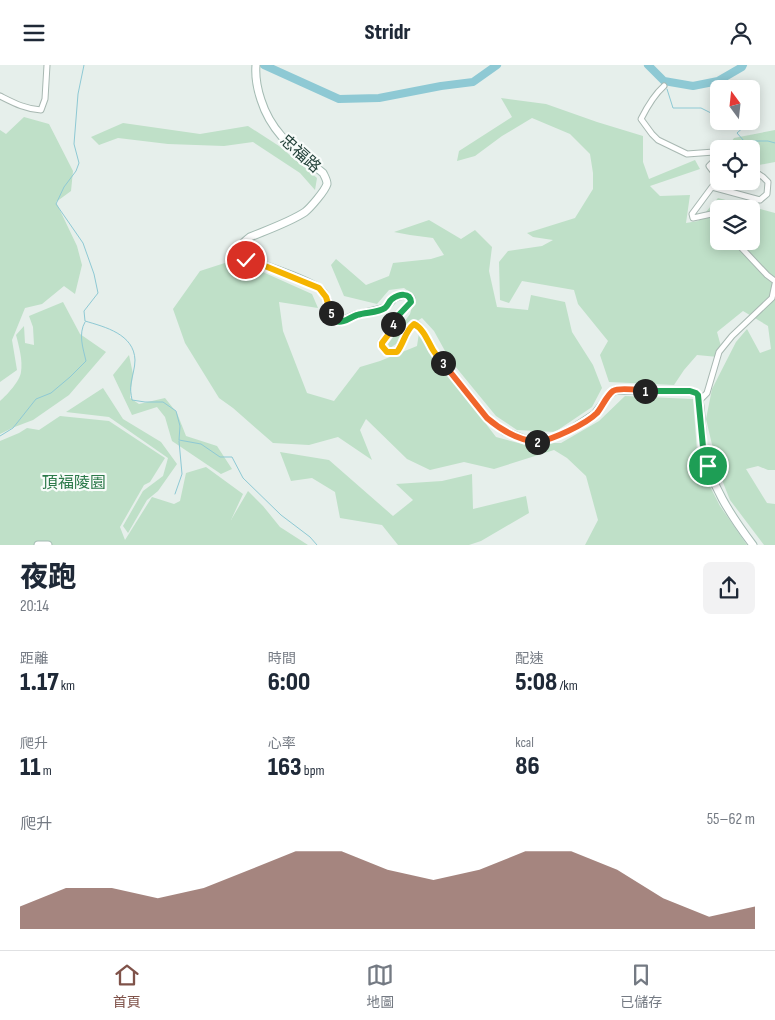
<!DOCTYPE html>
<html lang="zh-TW">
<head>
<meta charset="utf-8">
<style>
	:root { --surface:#fff; --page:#f2f2f3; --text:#1f2937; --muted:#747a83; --line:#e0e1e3; --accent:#7f5249 }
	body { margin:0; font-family:"Sofia Sans Condensed","Noto Sans TC",sans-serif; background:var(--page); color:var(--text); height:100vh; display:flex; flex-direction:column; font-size:19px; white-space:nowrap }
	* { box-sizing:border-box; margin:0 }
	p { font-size:16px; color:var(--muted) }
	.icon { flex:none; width:28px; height:28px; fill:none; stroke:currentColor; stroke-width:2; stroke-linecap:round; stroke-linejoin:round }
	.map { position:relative; height:480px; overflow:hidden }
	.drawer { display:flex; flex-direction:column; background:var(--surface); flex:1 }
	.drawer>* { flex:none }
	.needle { width:32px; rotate:345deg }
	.controls { position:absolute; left:710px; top:15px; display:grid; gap:10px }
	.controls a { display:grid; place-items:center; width:50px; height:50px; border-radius:8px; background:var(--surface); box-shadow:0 2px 12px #0003; font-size:25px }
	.pin { position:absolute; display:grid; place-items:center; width:42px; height:42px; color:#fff; margin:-21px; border:2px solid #fff; border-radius:50%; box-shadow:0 1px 5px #0007 }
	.km { position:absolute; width:25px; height:25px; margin:-12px; border-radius:50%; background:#222; color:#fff; font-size:14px; line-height:25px; text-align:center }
	.round { display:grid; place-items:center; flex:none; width:52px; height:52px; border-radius:8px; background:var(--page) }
	.summary { display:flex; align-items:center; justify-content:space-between; height:85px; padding:0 20px }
	h1 { font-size:28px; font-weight:800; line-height:38px }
	.stats { display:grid; grid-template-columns:repeat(3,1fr); gap:8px; height:85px; padding:5px 20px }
	.stats div { display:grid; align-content:center }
	.stats b { font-size:25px; font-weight:800 }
	.stats small { font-size:14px; font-weight:400 }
	.stats p { font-size:14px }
	.chart { height:140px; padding:10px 20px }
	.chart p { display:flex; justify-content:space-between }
	.chart svg { width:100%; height:90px; margin-top:5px; fill:var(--accent); opacity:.7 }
	header { display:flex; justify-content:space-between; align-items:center; height:65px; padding:0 20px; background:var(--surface); font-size:22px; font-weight:800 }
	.tab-bar { display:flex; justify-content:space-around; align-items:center; height:70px; border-top:1px solid var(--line); background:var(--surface); font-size:14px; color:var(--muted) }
	.tab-bar a { display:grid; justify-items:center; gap:2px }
	.tab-bar .on { color:var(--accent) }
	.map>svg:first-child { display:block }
</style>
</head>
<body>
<header><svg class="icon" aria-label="menu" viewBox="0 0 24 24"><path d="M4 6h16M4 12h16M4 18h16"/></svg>Stridr<svg class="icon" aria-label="person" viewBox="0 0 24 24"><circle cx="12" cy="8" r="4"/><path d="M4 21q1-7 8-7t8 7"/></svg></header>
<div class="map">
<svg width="775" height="480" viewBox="0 0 775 480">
	<rect width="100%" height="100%" fill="#e6efeb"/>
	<g fill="#bfe0c8" fill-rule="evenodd">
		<path d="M501,33L546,39L597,57L643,71V97L649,114L695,95L700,104L650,121L660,131L690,130L686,158L698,156L718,133L775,148V405H768L758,401L746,404L767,438L775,439V480H764L730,435L718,405L706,354L712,324L736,277L747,264L760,288L771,284L768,261L743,246L717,267L722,285L718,292L697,290L684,305L674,320L609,317L600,290L608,276L578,239L574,225L522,216L509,238L500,235L499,197L508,186L542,181L553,175L533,172L527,168L575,153L593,124V108L590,89L570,69L532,53L502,71L475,91L457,96L459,86L512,52ZM719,144H751V176H719Z"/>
		<polygon points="24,52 49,59 73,106 71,126 56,137 77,181 82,200 75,229 64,221 42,239 25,243 12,275 17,305 0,317 0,65 6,69"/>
		<polygon points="123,58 200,69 248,61 279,81 317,113 315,125 300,108 253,77 224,81 168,79 118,73 99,80 91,72"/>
		<polygon points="775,65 775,97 754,101 751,99 751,84 727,83 734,73"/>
		<polygon points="429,155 461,174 475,165 492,182 489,206 497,242 528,245 531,230 565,237 572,267 593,300 602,323 592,342 555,367 517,365 496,351 450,295 434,266 422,253 409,261 402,275 390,283 388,279 410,249 415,231 404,223 389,225 377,239 344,231 331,200 336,194 366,220 389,211 393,198 431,194 444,190 433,173 410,170 394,167"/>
		<polygon points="231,196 256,204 312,229 318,243 279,237 283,266 307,328 334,336 360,302 380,296 417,281 419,268 429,287 453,316 496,372 533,382 554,378 561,378 599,356 625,331 693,334 698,398 720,441 747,480 585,480 598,455 586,411 567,393 554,385 494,404 464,397 430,405 407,394 366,354 360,365 372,395 338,372 309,380 273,378 233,343 219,333 185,278 173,244 200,206"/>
		<path d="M63,237L80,269L106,287L69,330L33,355L12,363L0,369V336C7,330 20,316 21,307C23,296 19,281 16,270L24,261L25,278L34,280L33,262L29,251Z"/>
		<polygon points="129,290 133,309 130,333 139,339 165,333 177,348 186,371 217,381 232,404 221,409 172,376 165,352 157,342 132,350 113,310"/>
		<polygon points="103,323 123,354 161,377 177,399 158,426 147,435 128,468 123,461 143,426 163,411 168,393 109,352 66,347"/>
		<polygon points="60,351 109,356 165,393 150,417 144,420 120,462 125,475 152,432 174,439 180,436 186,408 206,402 243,429 231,455 248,426 263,441 280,462 308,480 0,480 0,376 19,368 27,363 39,365"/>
		<polygon points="280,387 329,395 393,451 413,435 396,419 442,416 472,409 473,444 526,431 529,448 481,476 469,480 398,480 382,460 340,453 335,427 312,413 291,416"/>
	</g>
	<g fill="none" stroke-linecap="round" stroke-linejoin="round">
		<g stroke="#8ec9d4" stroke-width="1">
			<path d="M84,0L78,29L74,79L79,98L76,106L64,122L56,139L83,178L94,209L98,228L84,246L85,256C105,262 134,269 135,295C135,303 132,311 131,319C130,324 131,329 132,335L145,337H163L176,346L180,361L179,375L201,379L220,392H232L243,413L281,450L310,472L317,480"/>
			<polyline points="664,16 664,17"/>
			<polyline points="667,24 673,43 701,43 719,52"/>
			<polyline points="745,56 746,60 737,68 744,76 768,76 775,78"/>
			<path d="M0,371L13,363L36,334L51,328L70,312L86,296C83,283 78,269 85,257"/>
			<polyline points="175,429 182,409 179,376"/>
		</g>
		<g stroke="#8ec9d4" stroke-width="8">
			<polyline points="264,0 339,34 379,33 441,21 473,17 497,0"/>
			<polyline points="648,0 664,16 693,21 718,16 742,2 743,0"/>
		</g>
		<defs>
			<g id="street">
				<path d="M664,21C655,29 647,42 641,54L652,69L658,75L687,89L714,87L719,88"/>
				<path d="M0,31C14,38 25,44 41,45L45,34L47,0"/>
				<polyline points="719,96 712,98 709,101 719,114"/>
				<polyline points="719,153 716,148 693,153 692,149 712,122 760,135 767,129 768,117 763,112 751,104"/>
				<polyline points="735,176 767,210 775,216"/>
				<polyline points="700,335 707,328 719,287 732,271 772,233 775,219"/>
			</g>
			<g id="secondary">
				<path d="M256,0C255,12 257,23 261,35C272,70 297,86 323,108C325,112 327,115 327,119C325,126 310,143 305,147C290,157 267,165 250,172C244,177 240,179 241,188C242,191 242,193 245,194C249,197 255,197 260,199C271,202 314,218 321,225C328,232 330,244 333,254L335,256L339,257L356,250L385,243L394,233L399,231L405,230L411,233V237L395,253L391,267L382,277C383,286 389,289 397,287L410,263L415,259L417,260L421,264L434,287L487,353L504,366L529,376L537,377L545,376L572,364L595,349L610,329L616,325L690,326C692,327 695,327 697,329C701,332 702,373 703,382C710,419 731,451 753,480"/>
				<polyline points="38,480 48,480"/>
			</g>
		</defs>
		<use href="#street" stroke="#a8b8b2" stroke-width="7"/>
		<use href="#secondary" stroke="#a4bbb3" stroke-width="9"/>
		<use href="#street" stroke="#fff" stroke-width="5"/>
		<use href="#secondary" stroke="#fff" stroke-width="7"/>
	</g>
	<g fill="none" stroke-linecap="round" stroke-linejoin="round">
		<defs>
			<polyline id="split-1" points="645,326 690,326 696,328 698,330 703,382 708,401"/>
			<path id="split-2" d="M537,377C552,375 586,359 597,348C602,342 607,330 613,326C620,322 637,325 645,326"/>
			<path id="split-3" d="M443,298L487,353C501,365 518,375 537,377"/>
			<path id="split-4" d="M393,259L391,266L382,278V281L387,287H397C404,278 405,266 414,259C424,264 428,277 433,285C436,290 439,294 443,298"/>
			<path id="split-5" d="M331,248L335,256C344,259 350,252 357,250C366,247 378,248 385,243C388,241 389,236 392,234C399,229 410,227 411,237L395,254L393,259"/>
			<polyline id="split-6" points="246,195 260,199 319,223 326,232 331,248"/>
		</defs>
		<use href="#split-1" stroke="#fff" stroke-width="10"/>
		<use href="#split-2" stroke="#fff" stroke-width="10"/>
		<use href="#split-3" stroke="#fff" stroke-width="10"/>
		<use href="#split-4" stroke="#fff" stroke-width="10"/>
		<use href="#split-5" stroke="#fff" stroke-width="10"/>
		<use href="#split-6" stroke="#fff" stroke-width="10"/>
		<use href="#split-1" stroke="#22a559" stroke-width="6"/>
		<use href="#split-2" stroke="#f0652b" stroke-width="6"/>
		<use href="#split-3" stroke="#f0652b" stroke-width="6"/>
		<use href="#split-4" stroke="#f5b400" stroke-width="6"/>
		<use href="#split-5" stroke="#22a559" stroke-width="6"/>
		<use href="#split-6" stroke="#f5b400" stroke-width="6"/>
	</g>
	<g text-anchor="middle" stroke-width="4.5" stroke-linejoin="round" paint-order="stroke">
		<g font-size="16" fill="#24423a" stroke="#f7fbf9">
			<text transform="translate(301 88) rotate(42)" y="6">忠福路</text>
		</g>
		<g font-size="16" fill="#2d7a4b" stroke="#f7fbf9">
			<text x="74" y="423">頂福陵園</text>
		</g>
	</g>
</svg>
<div class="controls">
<a><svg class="needle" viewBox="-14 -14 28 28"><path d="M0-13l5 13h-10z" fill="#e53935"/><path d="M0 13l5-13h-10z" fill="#747a83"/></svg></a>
<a><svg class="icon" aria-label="locate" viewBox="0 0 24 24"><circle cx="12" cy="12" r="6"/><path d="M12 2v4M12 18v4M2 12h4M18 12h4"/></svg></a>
<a><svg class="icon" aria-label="layers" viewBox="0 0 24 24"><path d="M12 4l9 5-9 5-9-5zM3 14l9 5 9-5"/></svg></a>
</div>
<div class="pin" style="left:708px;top:401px;background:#1e9e55"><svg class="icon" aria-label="arrive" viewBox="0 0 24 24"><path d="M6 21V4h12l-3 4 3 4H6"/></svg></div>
<div class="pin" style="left:246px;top:195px;background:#d93025"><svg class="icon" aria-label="check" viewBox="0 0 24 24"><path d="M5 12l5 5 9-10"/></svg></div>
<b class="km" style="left:645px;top:326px">1</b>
<b class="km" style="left:537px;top:377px">2</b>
<b class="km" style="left:443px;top:298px">3</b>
<b class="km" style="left:393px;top:259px">4</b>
<b class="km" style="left:331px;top:248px">5</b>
</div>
<section class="drawer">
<div class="summary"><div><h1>夜跑</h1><p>20:14</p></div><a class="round"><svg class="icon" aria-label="share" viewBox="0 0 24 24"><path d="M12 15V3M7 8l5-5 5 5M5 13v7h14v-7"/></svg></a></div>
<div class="stats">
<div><p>距離</p><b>1.17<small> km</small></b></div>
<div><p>時間</p><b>6:00</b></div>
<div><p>配速</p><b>5:08<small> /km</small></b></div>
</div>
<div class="stats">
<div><p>爬升</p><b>11<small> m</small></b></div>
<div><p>心率</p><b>163<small> bpm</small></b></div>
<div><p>kcal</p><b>86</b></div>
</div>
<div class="chart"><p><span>爬升</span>55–62 m</p>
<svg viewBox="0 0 160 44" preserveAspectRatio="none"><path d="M0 44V33L10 24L20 24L30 29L40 24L50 15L60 6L70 6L80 15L90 20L100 15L110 6L120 6L130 15L140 29L150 38L160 33V44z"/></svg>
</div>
</section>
<nav class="tab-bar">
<a class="on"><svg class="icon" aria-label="home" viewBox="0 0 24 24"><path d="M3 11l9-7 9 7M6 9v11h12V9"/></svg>首頁</a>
<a><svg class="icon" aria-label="map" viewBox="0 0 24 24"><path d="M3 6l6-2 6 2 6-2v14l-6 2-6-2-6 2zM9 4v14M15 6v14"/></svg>地圖</a>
<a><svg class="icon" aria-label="saved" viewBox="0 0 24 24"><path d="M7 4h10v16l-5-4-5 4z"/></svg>已儲存</a>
</nav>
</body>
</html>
